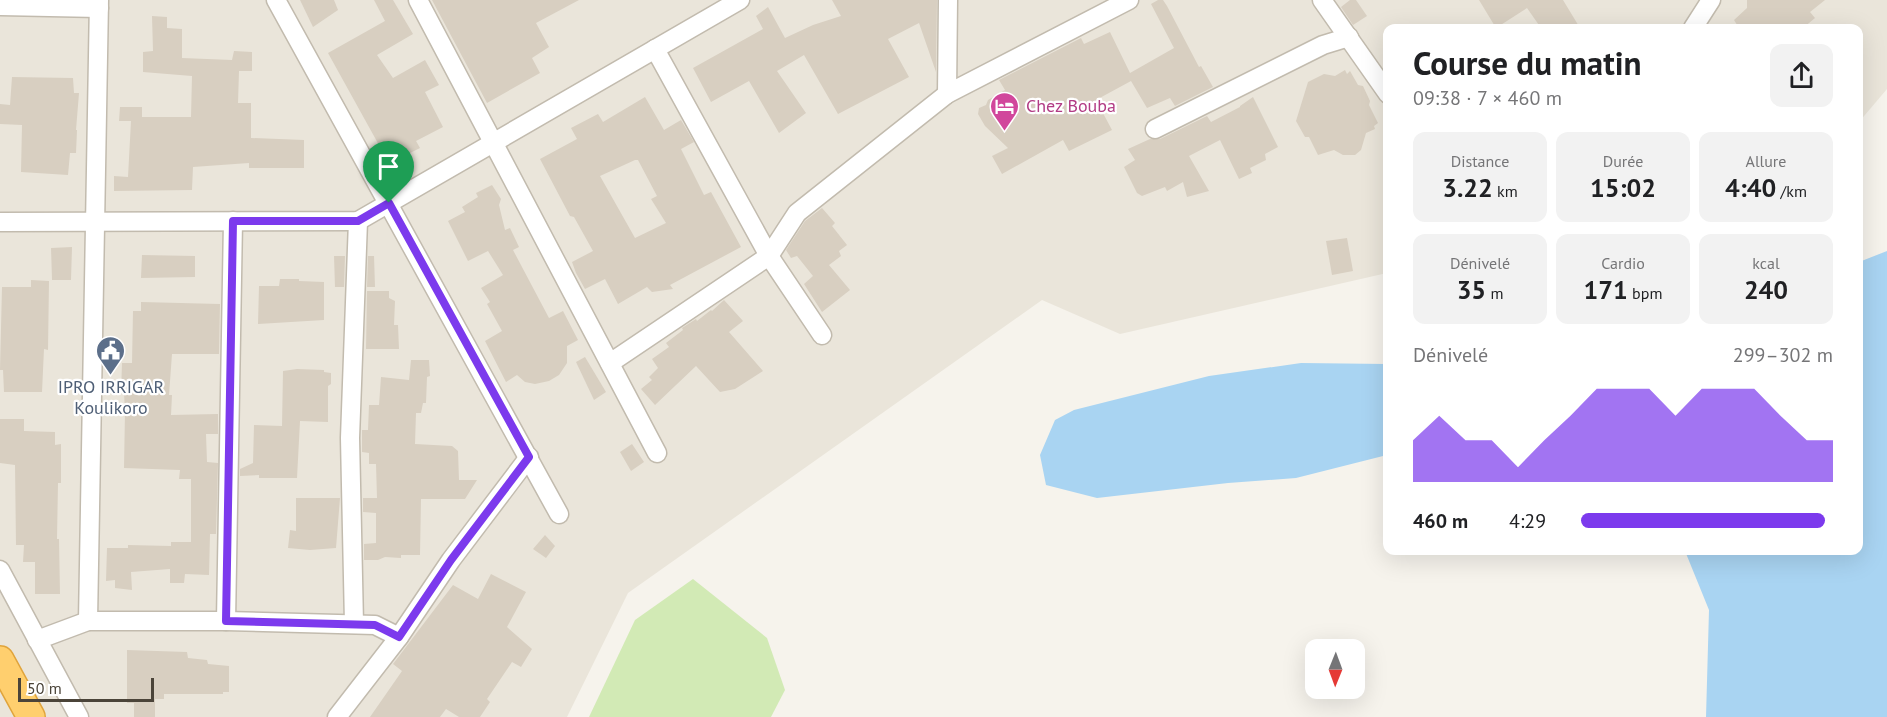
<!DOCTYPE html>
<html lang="fr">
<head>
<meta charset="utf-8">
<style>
	:root { --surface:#fff; --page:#f2f2f2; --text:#202124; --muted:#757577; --accent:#7c3aed }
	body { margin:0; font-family:"PT Sans",sans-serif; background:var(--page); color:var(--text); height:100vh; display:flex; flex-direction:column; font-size:22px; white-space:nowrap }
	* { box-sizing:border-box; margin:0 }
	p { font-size:20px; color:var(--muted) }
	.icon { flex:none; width:33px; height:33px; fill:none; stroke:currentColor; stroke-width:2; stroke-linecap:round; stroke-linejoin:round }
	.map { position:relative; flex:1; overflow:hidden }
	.panel { position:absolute; left:1383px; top:24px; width:480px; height:531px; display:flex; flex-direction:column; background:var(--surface); border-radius:12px; box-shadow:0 6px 24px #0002 }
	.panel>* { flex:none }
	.needle { width:39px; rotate:181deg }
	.tools { position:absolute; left:1305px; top:639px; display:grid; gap:12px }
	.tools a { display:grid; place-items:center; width:60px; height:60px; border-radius:12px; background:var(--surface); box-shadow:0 6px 24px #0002; font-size:30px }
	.scale { position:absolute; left:18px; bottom:15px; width:136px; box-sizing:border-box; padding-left:6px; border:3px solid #4b4439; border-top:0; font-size:16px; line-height:21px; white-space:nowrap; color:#4b4439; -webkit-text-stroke:4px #fff; paint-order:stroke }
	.pin { position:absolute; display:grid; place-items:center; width:51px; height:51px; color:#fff; margin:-62px -26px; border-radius:50% 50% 50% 0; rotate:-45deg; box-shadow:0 0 6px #0007 }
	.pin .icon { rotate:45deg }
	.round { display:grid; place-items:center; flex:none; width:63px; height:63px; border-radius:12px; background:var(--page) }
	.overview { display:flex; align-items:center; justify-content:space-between; height:102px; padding:0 30px }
	h1 { font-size:33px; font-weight:700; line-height:45px }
	.metrics { display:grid; grid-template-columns:repeat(3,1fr); gap:9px; height:102px; padding:6px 30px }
	.metrics div { display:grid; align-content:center; border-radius:12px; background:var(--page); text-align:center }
	.metrics b { font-size:26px; font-weight:700 }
	.metrics small { font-size:16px; font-weight:400 }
	.metrics p { font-size:16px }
	.chart { height:168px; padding:12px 30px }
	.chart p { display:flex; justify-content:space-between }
	.chart svg { width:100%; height:108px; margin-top:6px; fill:var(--accent); opacity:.7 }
	ul { padding:0 30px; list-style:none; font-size:20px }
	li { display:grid; grid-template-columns:96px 72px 1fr; align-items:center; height:45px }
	li i { height:15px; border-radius:8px; background:var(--accent) }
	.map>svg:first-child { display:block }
</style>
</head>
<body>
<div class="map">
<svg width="1887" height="717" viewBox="0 0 1887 717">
	<rect width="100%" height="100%" fill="#f6f3ec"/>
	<polygon fill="#eae5da" points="0,0 1887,0 1887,89 1859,122 1858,28 1388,28 1387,273 1120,334 1042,300 628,593 567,717 0,717"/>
	<polygon fill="#d2eab5" points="693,579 767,638 785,690 771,717 589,717 635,620"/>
	<g fill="#a9d4f2">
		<polygon points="1887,251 1887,717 1706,717 1709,610 1685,551 1858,550 1859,262"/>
		<polygon points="1301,363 1387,364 1387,455 1296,478 1228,483 1097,498 1046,485 1040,455 1055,420 1074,410 1209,376"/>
	</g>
	<g fill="#d8cfc1" fill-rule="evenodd">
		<polygon points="300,0 334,0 338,10 313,27"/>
		<polygon points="374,0 393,0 413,34 377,55 393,78 425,60 439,85 425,92 443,127 416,141 420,148 406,155 402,148 385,156 328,53 385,21"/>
		<polygon points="432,0 579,0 536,23 549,47 532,58 540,73 487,103"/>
		<polygon points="832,0 937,0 936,72 919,23 888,39 909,77 838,114 804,55 777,71 806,113 779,133 749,81 711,102 693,68 763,29 756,16 768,7 785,38 813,25 841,16"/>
		<polygon points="1158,0 1163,0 1167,6 1199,67 1201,66 1213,87 1175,106 1170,98 1147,108 1131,81 1096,100 1112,130 1069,151 1063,140 1002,174 992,156 1008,148 985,126 978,114 979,108 986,105 988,100 1005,90 999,80 1081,38 1084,44 1110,32 1130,73 1174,48 1151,4"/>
		<polygon points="1350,0 1356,0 1367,16 1353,25 1341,7"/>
		<polygon points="1479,0 1563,0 1580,28 1541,28 1527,8 1496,28"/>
		<polygon points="1747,0 1825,0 1810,12 1815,18 1803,28 1739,28 1734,20 1747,8"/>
		<polygon points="152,16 167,17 167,28 182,29 182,58 232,60 234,51 252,52 252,71 239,71 238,103 251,103 251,138 304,140 304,168 249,168 249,163 193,167 192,190 114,191 114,176 128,177 131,121 119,121 120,107 142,107 142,117 191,117 192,76 143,72 143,52 153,51"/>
		<polygon points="1345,70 1347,74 1350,71 1358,85 1363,86 1370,101 1369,105 1378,123 1374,126 1375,129 1366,133 1361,150 1355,155 1343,155 1334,150 1318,155 1309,137 1305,137 1296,121 1308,82 1324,74 1335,76"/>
		<polygon points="12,77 73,78 74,93 79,93 76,130 77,130 76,153 70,153 68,175 21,172 22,125 0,124 0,104 10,105"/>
		<path d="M645,97L664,130L681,120L694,142L681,149L704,195L711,192L741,247L670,285L673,289L652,292L647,287L618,304L605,279L585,289L576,273L572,262L593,251L574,217L570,216L540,159L577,139L571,128L598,114L603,122ZM635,160H638L657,196L651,199L666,223L635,238L600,176Z"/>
		<polygon points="1253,97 1278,147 1265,154 1266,160 1250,168 1252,173 1239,179 1220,140 1189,156 1209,191 1187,197 1183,182 1167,191 1165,187 1142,196 1137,193 1124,167 1135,160 1128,149 1150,139 1160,139 1207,116 1211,122 1240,107 1240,106"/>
		<polygon points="492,185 501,199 499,205 505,230 510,228 519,247 513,250 549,318 563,311 578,340 567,346 567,363 559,375 549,381 535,384 525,382 517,375 506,382 485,341 502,331 487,304 490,302 481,288 503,275 488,251 468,261 448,221 465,212 462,207 478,197 476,193"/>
		<polygon points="822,208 835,223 832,226 847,245 839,251 841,256 829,265 850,290 822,312 804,284 813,276 797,256 791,258 786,250 805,221"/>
		<polygon points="1347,238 1353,271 1332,275 1326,241"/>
		<polygon points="72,247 71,280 52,280 51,248"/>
		<polygon points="142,255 195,256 195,277 141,278"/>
		<polygon points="334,256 345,256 344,287 335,287"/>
		<polygon points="368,256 374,256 375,287 367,287"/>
		<polygon points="280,279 299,279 299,281 324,282 324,320 258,324 259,286 279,286"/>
		<polygon points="31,280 49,281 48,350 44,349 42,392 4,392 3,370 0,370 2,287 31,287"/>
		<polygon points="367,291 389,291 389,298 395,301 394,325 398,325 399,349 366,349"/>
		<polygon points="724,300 743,321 729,332 763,371 735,389 720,392 696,366 655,405 641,389 652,380 649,377 658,368 652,359 669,347 666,343 683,330 682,328 696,319 697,321 711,310 712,311"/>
		<polygon points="141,302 220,304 219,354 172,354 169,395 172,395 171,415 218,414 218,434 206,434 207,462 218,463 216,534 210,534 209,575 185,574 184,583 170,583 170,569 131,572 132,590 115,588 115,580 106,581 107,548 128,548 128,545 171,546 171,542 191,542 191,479 179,479 180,470 124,468 125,412 124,393 121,393 122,363 132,363 133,311 141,311"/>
		<polygon points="585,357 606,392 594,400 576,362"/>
		<polygon points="411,360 429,360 430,376 427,377 426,403 423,403 421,413 416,413 415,444 452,446 458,451 459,480 477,480 465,499 421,499 420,555 401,555 401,558 385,557 378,560 364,560 364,544 376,543 376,513 363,512 363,498 377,498 376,464 369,464 369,453 362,452 362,430 368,430 369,405 379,405 381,377 409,380"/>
		<polygon points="297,369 324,370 324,372 331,373 331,384 328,386 328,422 300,421 297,478 259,478 259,475 240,476 240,469 253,463 254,425 282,426 283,371"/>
		<polygon points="0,419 24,419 24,431 55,432 55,445 61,444 61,483 58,483 57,539 59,539 60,594 35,594 35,562 23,562 24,545 16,545 15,465 0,463"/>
		<polygon points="632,444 644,462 631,471 620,452"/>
		<polygon points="296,498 340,498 336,548 310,550 288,548 290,530 296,531"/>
		<polygon points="545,535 555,546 546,558 533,549"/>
		<polygon points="491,574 526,592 507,627 532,649 521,667 512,662 487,699 490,702 480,717 459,717 446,709 440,717 370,717 402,671 393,664 453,585 478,599"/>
		<polygon points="127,650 187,652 188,658 207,660 208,664 229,666 229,692 223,692 223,694 164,694 164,699 155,699 155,717 134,717 134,703 127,703"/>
	</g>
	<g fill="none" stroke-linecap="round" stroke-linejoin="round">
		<defs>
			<g id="minor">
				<polyline points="276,0 559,514"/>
				<polyline points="418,0 657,453"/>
				<polyline points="1322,0 1388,94"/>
				<polyline points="0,6 99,8"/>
				<polyline points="1693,28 1711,0"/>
				<polyline points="655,49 769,256 822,335"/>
				<polyline points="947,94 948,0"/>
				<polyline points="1155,129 1323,45 1349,37"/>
				<polyline points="0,222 358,221 740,0"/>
				<polyline points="610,363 769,256 797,213 947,94 1129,0"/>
				<polyline points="0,570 79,717"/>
				<polyline points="88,621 99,0"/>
				<polyline points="226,621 233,221"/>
				<polyline points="354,624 350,438 358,221"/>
				<polyline points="37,640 88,621 226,621 375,625 399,637"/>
				<polyline points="337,717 399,637 451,560 529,457"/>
			</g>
			<polyline id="highway" points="0,660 31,717"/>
		</defs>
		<use href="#minor" stroke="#c2bbae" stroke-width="21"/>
		<use href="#highway" stroke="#e0a43c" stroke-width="30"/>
		<use href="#minor" stroke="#fff" stroke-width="18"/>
		<use href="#highway" stroke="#ffcf6e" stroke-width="27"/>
	</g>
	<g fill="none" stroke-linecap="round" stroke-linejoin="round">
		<defs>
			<polygon id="route" points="389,203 529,457 451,560 399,637 375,625 226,621 233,221 358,221"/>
		</defs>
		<use href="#route" stroke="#fff" stroke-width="12"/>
		<use href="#route" stroke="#7c3aed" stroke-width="8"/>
	</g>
	<defs>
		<symbol id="hotel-pin" viewBox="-11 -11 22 30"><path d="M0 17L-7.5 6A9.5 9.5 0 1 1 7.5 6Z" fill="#d1479c" stroke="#fff"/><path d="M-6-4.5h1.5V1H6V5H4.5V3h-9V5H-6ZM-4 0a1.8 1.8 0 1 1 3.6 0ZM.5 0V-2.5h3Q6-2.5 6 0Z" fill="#fff"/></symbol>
		<symbol id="civic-pin" viewBox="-11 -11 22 30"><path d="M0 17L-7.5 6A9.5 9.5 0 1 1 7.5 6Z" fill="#5c6f8a" stroke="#fff"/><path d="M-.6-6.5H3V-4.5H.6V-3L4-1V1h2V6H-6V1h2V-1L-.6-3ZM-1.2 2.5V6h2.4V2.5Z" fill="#fff"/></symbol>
	</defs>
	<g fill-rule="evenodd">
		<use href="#hotel-pin" x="988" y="90" width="33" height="45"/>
		<use href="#civic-pin" x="94" y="334" width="33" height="45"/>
	</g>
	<g text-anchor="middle" stroke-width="4.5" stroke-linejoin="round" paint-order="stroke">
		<g font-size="18" fill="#b23c85" stroke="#fff" text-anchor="start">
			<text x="1026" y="112">Chez Bouba</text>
		</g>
		<g font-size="18" fill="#4e5e75" stroke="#fff">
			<text x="111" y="393">IPRO IRRIGAR<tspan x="111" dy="21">Koulikoro</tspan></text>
		</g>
	</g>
</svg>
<div class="tools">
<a><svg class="needle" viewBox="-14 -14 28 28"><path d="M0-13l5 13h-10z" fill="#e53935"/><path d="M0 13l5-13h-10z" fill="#757577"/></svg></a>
</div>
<div class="scale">50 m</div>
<div class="pin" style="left:389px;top:203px;background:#1e9e55"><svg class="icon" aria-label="arrive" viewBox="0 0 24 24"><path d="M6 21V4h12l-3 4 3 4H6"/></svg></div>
<section class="panel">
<div class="overview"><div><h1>Course du matin</h1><p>09:38 · 7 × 460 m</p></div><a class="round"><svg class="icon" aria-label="share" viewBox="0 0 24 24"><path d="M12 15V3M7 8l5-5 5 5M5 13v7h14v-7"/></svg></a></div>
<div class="metrics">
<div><p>Distance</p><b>3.22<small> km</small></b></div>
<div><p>Durée</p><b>15:02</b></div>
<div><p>Allure</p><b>4:40<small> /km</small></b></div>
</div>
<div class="metrics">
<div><p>Dénivelé</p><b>35<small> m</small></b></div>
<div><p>Cardio</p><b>171<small> bpm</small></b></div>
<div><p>kcal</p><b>240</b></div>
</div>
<div class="chart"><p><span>Dénivelé</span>299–302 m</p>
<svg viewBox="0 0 160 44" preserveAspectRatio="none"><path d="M0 44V27L10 17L20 27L30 27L40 38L50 27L60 17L70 6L80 6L90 6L100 17L110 6L120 6L130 6L140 17L150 27L160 27V44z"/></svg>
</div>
<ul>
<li><b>460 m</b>4:29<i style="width:97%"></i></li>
</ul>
</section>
</div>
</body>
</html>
